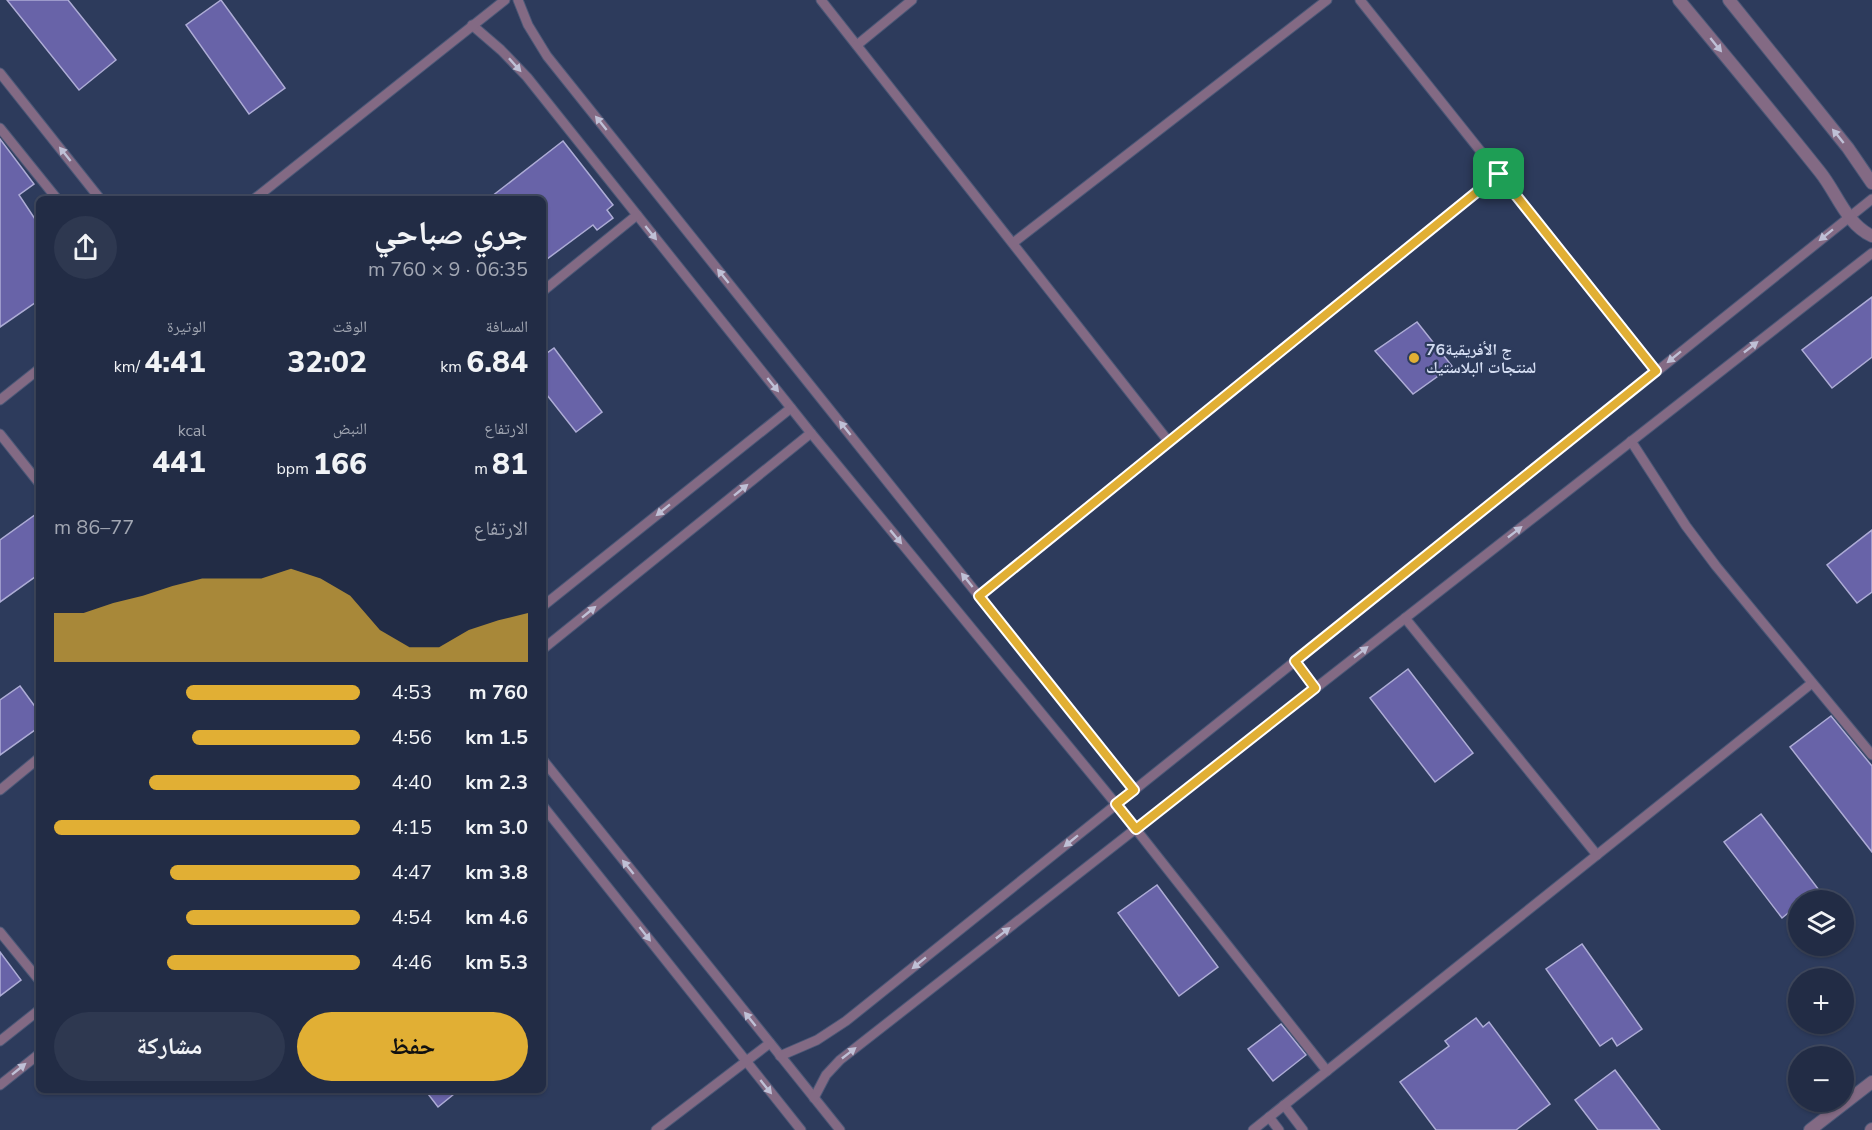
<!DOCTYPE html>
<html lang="ar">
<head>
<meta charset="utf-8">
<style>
	:root { --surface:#222c45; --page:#2e3850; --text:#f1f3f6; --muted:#a2a7b3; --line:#3f485e; --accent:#e1af34 }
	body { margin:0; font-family:"Nunito Sans","Noto Naskh Arabic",sans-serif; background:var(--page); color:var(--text); direction:rtl; height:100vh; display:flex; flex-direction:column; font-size:22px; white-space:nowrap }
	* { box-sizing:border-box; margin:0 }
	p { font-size:20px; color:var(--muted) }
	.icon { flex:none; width:33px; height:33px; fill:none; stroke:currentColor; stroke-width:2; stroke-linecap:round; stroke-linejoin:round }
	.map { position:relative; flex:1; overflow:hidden; direction:ltr }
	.side { position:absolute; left:36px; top:196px; width:510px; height:897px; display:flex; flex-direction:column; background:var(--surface); border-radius:9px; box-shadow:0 2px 4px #0004,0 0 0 2px var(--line); direction:rtl }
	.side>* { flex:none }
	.controls { position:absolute; left:1788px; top:890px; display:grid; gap:12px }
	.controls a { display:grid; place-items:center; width:66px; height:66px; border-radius:50%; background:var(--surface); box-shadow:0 2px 4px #0004,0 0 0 2px var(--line); font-size:30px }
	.pin { position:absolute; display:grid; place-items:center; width:51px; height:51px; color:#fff; margin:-26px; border-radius:12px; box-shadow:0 3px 9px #0006 }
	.round { display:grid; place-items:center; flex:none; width:63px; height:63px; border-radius:32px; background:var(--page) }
	.head { display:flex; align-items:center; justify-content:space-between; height:102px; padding:0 18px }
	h1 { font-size:33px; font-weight:800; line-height:45px }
	.figures { display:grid; grid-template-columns:repeat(3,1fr); gap:9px; height:102px; padding:6px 18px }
	.figures div { display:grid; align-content:center }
	.figures b { font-size:30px; font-weight:800 }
	.figures small { font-size:16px; font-weight:400 }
	.figures p { font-size:16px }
	.chart { height:168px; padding:12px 18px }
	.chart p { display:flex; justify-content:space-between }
	.chart svg { width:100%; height:108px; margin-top:6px; fill:var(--accent); opacity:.7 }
	.action { display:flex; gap:12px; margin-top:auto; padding:12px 18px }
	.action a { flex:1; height:69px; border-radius:36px; background:var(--accent); color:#111; font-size:24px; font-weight:800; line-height:69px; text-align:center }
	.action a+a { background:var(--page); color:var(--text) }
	ul { padding:0 18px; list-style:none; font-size:20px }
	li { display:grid; grid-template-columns:96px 72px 1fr; align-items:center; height:45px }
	li i { height:15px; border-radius:8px; background:var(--accent) }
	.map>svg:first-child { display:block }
</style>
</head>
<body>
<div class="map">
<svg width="1872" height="1130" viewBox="0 0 1872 1130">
	<rect width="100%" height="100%" fill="#2d3b5c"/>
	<g fill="#6863a8" stroke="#adacd6" stroke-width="1.5">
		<polygon points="7,0 68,0 116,60 79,90"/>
		<polygon points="221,0 285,88 249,114 186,25"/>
		<polygon points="0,139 34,184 19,195 39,225 39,300 0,327"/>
		<polygon points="563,141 613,205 607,210 613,218 597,230 593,225 543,262 543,200 487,200"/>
		<polygon points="1872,297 1872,357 1832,388 1802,350"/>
		<polygon points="1417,322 1452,366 1413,394 1375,351"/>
		<polygon points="554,348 602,412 576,432 543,390 543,356"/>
		<polygon points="39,512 39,574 0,602 0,540"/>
		<polygon points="1872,530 1872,592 1857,603 1827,565"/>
		<polygon points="1408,669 1473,753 1435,782 1370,698"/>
		<polygon points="20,686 39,712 39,727 0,755 0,700"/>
		<polygon points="1831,716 1872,766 1872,852 1790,747"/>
		<polygon points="1761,814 1819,890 1805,900 1798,900 1798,905 1782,918 1724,842"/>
		<polygon points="1157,885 1218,967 1179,996 1118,913"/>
		<polygon points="1582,944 1642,1029 1617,1046 1612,1038 1600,1046 1546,969"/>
		<polygon points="0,952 21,980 0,996"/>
		<polygon points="1476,1018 1483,1027 1489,1022 1550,1104 1516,1130 1436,1130 1400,1082 1449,1046 1445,1041"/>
		<polygon points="1281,1024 1306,1055 1273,1081 1248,1049"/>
		<polygon points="1615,1070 1660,1130 1598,1130 1575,1100"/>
		<polygon points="425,1090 459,1090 438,1107"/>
	</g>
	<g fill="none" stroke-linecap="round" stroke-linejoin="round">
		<defs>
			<g id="service">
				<polyline points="518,0 528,25 547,56 1134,790"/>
				<polyline points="821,0 1169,442"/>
				<polyline points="1360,0 1656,371"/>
				<polyline points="472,25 501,50 527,77 811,433 1116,804 1327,1071"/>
				<polyline points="857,45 912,0"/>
				<polyline points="0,73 101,200"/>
				<polyline points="0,128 58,200"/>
				<polyline points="253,200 505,0"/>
				<polyline points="1013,243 1327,0"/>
				<polyline points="543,291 637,215"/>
				<polyline points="0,400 39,369"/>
				<polyline points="0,434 39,483"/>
				<polyline points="1631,441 1686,526 1716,566 1872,755"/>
				<polyline points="979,596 1499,174"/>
				<polyline points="543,606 791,408"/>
				<polyline points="1405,618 1597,855"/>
				<polyline points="543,649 811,433"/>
				<polyline points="1295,661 1315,688"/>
				<polyline points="543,760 840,1130"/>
				<polyline points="0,790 39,758"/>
				<polyline points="543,806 801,1130"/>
				<polyline points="0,932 39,980"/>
				<polyline points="0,1041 39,1010"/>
				<polyline points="780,1056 817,1040 846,1021 1872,199"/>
				<polyline points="0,1085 39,1054"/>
				<polyline points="814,1098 826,1075 840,1060 1872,253"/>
				<polyline points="1284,1105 1303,1130"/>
				<polyline points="1269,1117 1279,1130"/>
				<polyline points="656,1130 770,1043"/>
				<polyline points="1253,1130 1812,683"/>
			</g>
			<g id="minor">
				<path d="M1679,0C1726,57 1774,114 1820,172C1837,193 1846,224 1872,236"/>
				<polyline points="1729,0 1848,148 1872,183"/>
				<polyline points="1810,1130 1872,1082"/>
				<polyline points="1871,1130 1872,1129"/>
			</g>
		</defs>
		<use href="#service" stroke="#4b5877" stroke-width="11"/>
		<use href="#minor" stroke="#4b5877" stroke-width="14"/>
		<use href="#service" stroke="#836a84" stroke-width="9"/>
		<use href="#minor" stroke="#836a84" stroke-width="12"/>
	</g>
	<defs><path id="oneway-solid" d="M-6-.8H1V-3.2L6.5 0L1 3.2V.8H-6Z" transform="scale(1.5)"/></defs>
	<g fill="#bfc0d6">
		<use href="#oneway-solid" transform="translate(1716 45) rotate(51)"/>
		<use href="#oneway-solid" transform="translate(515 65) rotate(48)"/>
		<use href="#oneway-solid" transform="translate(601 123) rotate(-129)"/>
		<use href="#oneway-solid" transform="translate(1838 136) rotate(-129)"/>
		<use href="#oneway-solid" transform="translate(65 154) rotate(-129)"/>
		<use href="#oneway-solid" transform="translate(651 233) rotate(51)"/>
		<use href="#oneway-solid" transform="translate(1826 235) rotate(141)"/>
		<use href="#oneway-solid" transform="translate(723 276) rotate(-129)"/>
		<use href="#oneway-solid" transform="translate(1751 347) rotate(-38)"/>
		<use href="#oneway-solid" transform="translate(1674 357) rotate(141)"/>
		<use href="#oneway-solid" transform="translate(773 385) rotate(51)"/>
		<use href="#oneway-solid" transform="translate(845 428) rotate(-129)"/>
		<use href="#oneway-solid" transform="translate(741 490) rotate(-39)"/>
		<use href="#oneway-solid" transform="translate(663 510) rotate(141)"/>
		<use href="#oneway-solid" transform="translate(1515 532) rotate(-38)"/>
		<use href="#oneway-solid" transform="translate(896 537) rotate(50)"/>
		<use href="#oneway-solid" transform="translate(967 580) rotate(-129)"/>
		<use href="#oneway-solid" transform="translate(589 612) rotate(-39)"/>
		<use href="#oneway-solid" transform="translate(1361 652) rotate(-38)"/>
		<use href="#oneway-solid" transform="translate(1071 841) rotate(141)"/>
		<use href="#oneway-solid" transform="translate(628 867) rotate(-129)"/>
		<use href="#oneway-solid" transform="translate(1003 933) rotate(-38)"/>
		<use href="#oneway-solid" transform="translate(645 934) rotate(52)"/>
		<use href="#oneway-solid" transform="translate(919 963) rotate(141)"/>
		<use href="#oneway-solid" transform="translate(750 1019) rotate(-129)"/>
		<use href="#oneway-solid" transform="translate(849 1053) rotate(-38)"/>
		<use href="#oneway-solid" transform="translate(19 1069) rotate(-39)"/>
		<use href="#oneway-solid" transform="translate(766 1087) rotate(51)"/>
	</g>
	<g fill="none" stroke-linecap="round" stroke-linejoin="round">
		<defs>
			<polygon id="route" points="1499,174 1656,371 1295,661 1315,688 1136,829 1116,804 1134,790 979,596"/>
		</defs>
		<use href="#route" stroke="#fff" stroke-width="12"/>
		<use href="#route" stroke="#e1af34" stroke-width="8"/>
	</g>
	<circle fill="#e1af34" stroke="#2d3b5c" stroke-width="2" cx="1414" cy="358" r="6"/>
	<g text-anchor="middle" stroke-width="4.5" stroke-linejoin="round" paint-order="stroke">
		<g font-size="16" font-weight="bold" fill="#d3dcf1" stroke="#2d3b5c" text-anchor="start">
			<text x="1426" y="355">76ج الأفريقية<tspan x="1426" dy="18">لمنتجات البلاستيك</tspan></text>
		</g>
	</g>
</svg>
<div class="controls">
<a><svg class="icon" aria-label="layers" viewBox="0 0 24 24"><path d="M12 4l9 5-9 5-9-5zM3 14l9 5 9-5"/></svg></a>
<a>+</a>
<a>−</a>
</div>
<div class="pin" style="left:1499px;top:174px;background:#1e9e55"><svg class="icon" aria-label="arrive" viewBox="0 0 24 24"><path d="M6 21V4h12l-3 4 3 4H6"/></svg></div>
<section class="side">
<div class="head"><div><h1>جري صباحي</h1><p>06:35 · 9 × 760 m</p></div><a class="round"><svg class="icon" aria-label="share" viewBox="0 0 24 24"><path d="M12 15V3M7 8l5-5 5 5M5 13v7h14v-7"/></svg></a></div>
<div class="figures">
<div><p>المسافة</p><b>6.84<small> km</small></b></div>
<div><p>الوقت</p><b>32:02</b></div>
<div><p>الوتيرة</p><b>4:41<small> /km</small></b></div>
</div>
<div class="figures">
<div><p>الارتفاع</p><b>81<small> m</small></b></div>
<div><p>النبض</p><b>166<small> bpm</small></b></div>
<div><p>kcal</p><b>441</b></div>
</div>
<div class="chart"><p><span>الارتفاع</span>77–86 m</p>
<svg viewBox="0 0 160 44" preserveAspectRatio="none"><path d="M0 44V24L10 24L20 20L30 17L40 13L50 10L60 10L70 10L80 6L90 10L100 17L110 31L120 38L130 38L140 31L150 27L160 24V44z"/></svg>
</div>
<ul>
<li><b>760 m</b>4:53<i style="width:57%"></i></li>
<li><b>1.5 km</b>4:56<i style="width:55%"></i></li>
<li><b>2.3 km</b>4:40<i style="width:69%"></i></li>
<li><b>3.0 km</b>4:15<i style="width:100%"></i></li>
<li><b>3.8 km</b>4:47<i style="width:62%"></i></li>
<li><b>4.6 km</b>4:54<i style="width:57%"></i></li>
<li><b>5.3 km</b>4:46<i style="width:63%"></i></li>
</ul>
<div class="action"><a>حفظ</a><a>مشاركة</a></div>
</section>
</div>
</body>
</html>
